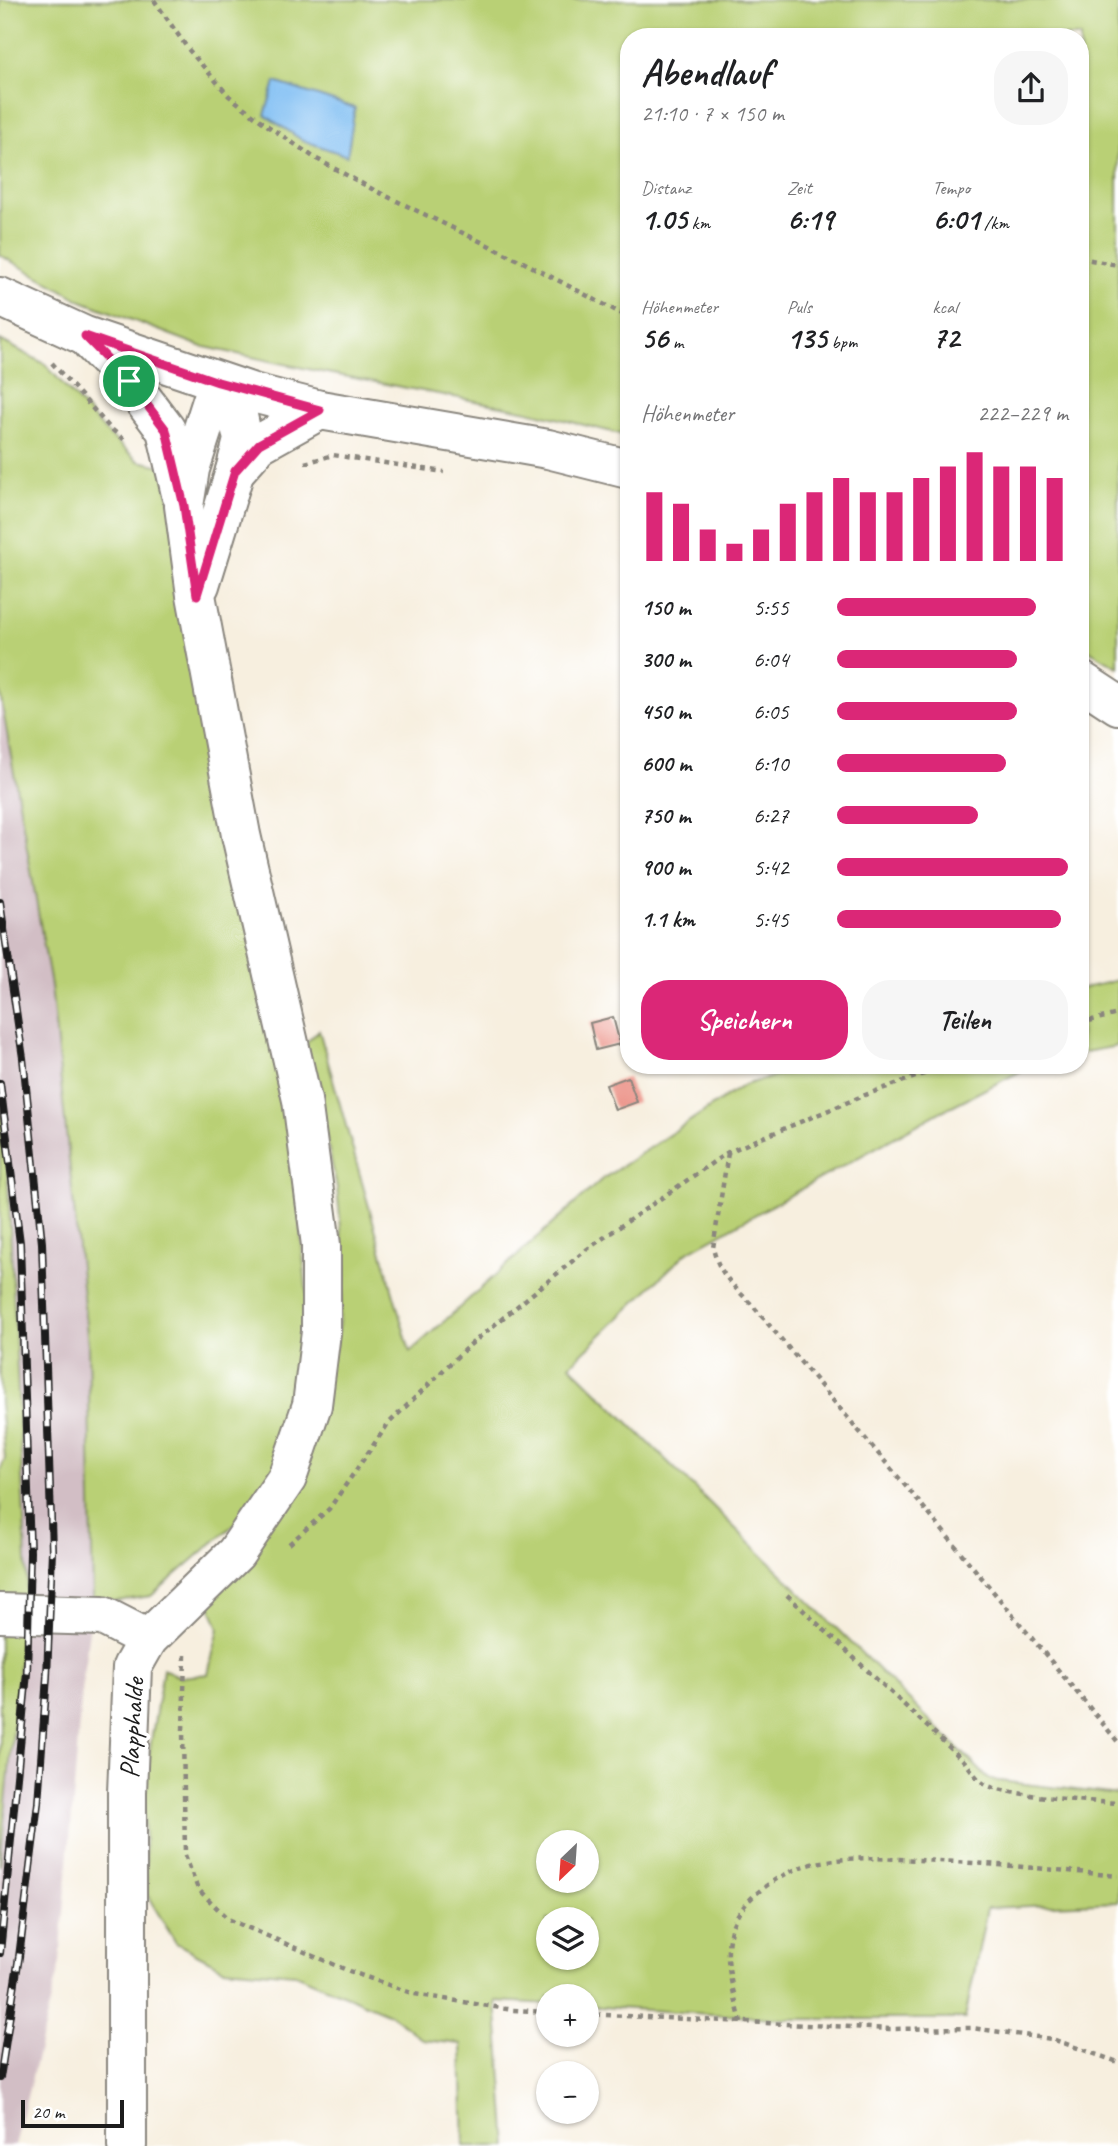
<!DOCTYPE html>
<html lang="de">
<head>
<meta charset="utf-8">
<style>
	:root { --surface:#fff; --page:#f6f6f6; --text:#202124; --muted:#757577; --accent:#db2777 }
	body { margin:0; font-family:Caveat,sans-serif; background:var(--page); color:var(--text); height:100vh; display:flex; flex-direction:column; font-size:26px; white-space:nowrap }
	* { box-sizing:border-box; margin:0 }
	p { font-size:23px; color:var(--muted) }
	.icon { flex:none; width:38px; height:38px; fill:none; stroke:currentColor; stroke-width:2; stroke-linecap:round; stroke-linejoin:round }
	.map { position:relative; flex:1; overflow:hidden }
	.panel { position:absolute; left:620px; top:28px; width:469px; height:1046px; display:flex; flex-direction:column; background:var(--surface); border-radius:28px; box-shadow:0 2px 5px #0004 }
	.panel>* { flex:none }
	.needle { width:46px; rotate:205deg }
	.fabs { position:absolute; left:536px; top:1830px; display:grid; gap:14px }
	.fabs a { display:grid; place-items:center; width:63px; height:63px; border-radius:50%; background:var(--surface); box-shadow:0 2px 5px #0004; font-size:35px }
	.scale { position:absolute; left:21px; bottom:18px; width:103px; box-sizing:border-box; padding-left:7px; border:4px solid #1c1c1c; border-top:0; font-size:19px; line-height:24px; white-space:nowrap; color:#1c1c1c; -webkit-text-stroke:5px #fff; paint-order:stroke }
	.pin { position:absolute; display:grid; place-items:center; width:60px; height:60px; color:#fff; margin:-30px; border:4px solid #fff; border-radius:50%; box-shadow:0 2px 7px #0007 }
	.round { display:grid; place-items:center; flex:none; width:74px; height:74px; border-radius:28px; background:var(--page) }
	.summary { display:flex; align-items:center; justify-content:space-between; height:119px; padding:0 21px }
	h1 { font-size:38px; font-weight:700; line-height:52px }
	.stats { display:grid; grid-template-columns:repeat(3,1fr); gap:10px; height:119px; padding:7px 21px }
	.stats div { display:grid; align-content:center }
	.stats b { font-size:30px; font-weight:700 }
	.stats small { font-size:19px; font-weight:400 }
	.stats p { font-size:19px }
	.chart { height:196px; padding:14px 21px }
	.chart p { display:flex; justify-content:space-between }
	.chart svg { width:100%; height:126px; margin-top:7px; stroke:var(--accent); stroke-width:6 }
	.primary-button { display:flex; gap:14px; margin-top:auto; padding:14px 21px }
	.primary-button a { flex:1; height:80px; border-radius:28px; background:var(--accent); color:#fff; font-size:28px; font-weight:700; line-height:80px; text-align:center }
	.primary-button a+a { background:var(--page); color:var(--text) }
	ul { padding:0 21px; list-style:none; font-size:23px }
	li { display:grid; grid-template-columns:112px 84px 1fr; align-items:center; height:52px }
	li i { height:18px; border-radius:9px; background:var(--accent) }
	.map>svg:first-child { display:block }
</style>
</head>
<body>
<div class="map">
<svg width="1118" height="2146" viewBox="0 0 1118 2146">
	<rect width="100%" height="100%" fill="#fff"/>
	<filter id="ink" filterUnits="userSpaceOnUse"><feTurbulence type="fractalNoise" baseFrequency=".0143" numOctaves="2"/><feDisplacementMap in="SourceGraphic" scale="14" xChannelSelector="R" yChannelSelector="G"/><feConvolveMatrix kernelMatrix="1 2 1 2 8 2 1 2 1" color-interpolation-filters="sRGB"/></filter>
	<filter id="wash" filterUnits="userSpaceOnUse"><feTurbulence type="fractalNoise" baseFrequency=".00686" numOctaves="4" result="noise"/><feDisplacementMap in="SourceGraphic" scale="28" xChannelSelector="R" yChannelSelector="G"/><feGaussianBlur stdDeviation="1.57" result="paint"/><feColorMatrix in="noise" values="0 0 0 0 0 0 0 0 0 0 0 0 0 0 0 0 0 1.4 0 .05"/><feComposite in="paint" operator="in"/></filter>
	<g filter="url(#wash)">
		<rect width="100%" height="100%" fill="#f7efdf"/>
		<polygon fill="#d2bec5" points="0,693 51,986 88,1344 93,1600 83,1676 60,1962 15,2146 0,2146 0,1866 27,1582 6,1142 0,1105"/>
		<g fill="#b9d074" stroke="#6a7648" stroke-width="2" fill-rule="evenodd">
			<polygon points="0,0 1118,0 1118,667 1080,645 1080,37 628,37 628,436 528,411 322,372 200,346 82,301 0,255"/>
			<polygon points="0,340 45,364 105,431 138,461 163,466 289,1104 311,1341 274,1469 245,1515 151,1596 117,1601 93,1600 88,1344 51,986 0,693"/>
			<polygon points="1118,980 1118,1046 1080,1053 1080,989"/>
			<path d="M319,1030L410,1352L601,1180L744,1085L811,1066H1031L942,1111L686,1253L570,1365L990,1780L1118,1795V1902L987,1908L965,2019H785L586,2006V1997H548V2004L496,2001L507,2146H464L461,2044L423,2040L390,2014L295,1974L223,1968L176,1943L147,1895L143,1791L163,1669L181,1677L208,1674L219,1628L207,1598L336,1346L345,1270L337,1188L306,1043ZM548,1843H586V1881H548ZM548,1920H586V1958H548Z"/>
			<polygon points="0,1105 6,1142 27,1582 0,1866 0,1471 5,1458 0,1402"/>
		</g>
		<polygon fill="#7fbef3" stroke="#4e6d88" stroke-width="2" points="275,82 355,108 347,156 302,140 265,115"/>
		<g id="blocks">
			<g fill="#ed998f">
				<polygon points="613,1017 620,1044 596,1050 590,1023"/>
				<polygon points="628,1077 637,1102 615,1110 606,1085"/>
			</g>
		</g>
	</g>
	<g filter="url(#ink)">
		<use href="#blocks" fill-opacity="0" stroke="#8a867e" stroke-width="2"/>
		<g fill="none" stroke-linecap="round" stroke-linejoin="round">
			<defs>
				<g id="minor">
					<polyline points="0,297 85,336 253,393 320,410 548,449 628,469"/>
					<polyline points="91,342 129,381 166,430 181,494"/>
					<polyline points="218,382 236,406 243,440 235,471"/>
					<polyline points="200,585 235,471 259,444 320,410"/>
					<polyline points="1080,680 1118,705"/>
					<polyline points="0,1613 103,1616 148,1639"/>
					<polyline points="127,2146 127,1793 132,1667 148,1639 236,1553 287,1478 312,1405 321,1332 321,1245 302,1100 241,835 196,595 184,506 190,469 218,382"/>
				</g>
			</defs>
			<use href="#minor" stroke="#8a867e" stroke-width="42"/>
			<g stroke="#8a867e" stroke-width="4.5" stroke-dasharray="5 5" stroke-linecap="butt">
				<polyline points="154,0 188,49 229,96 268,126 315,158 374,190 523,262 628,317"/>
				<polyline points="1080,258 1118,265"/>
				<polyline points="52,363 110,428 126,441"/>
				<polyline points="305,463 333,455 444,472"/>
				<polyline points="1080,1023 1118,1014"/>
				<path d="M728,1153L713,1248C719,1275 735,1287 753,1306L904,1484L1118,1742"/>
				<polyline points="289,1544 329,1509 388,1424 465,1349 586,1250 728,1152 865,1095 946,1066"/>
				<path d="M787,1595L965,1762C970,1768 976,1778 983,1783C998,1795 1094,1802 1118,1803"/>
				<polyline points="185,1655 183,1731 185,1855 198,1889 228,1919 349,1971 414,1994 513,2010 548,2012"/>
				<polyline points="586,2014 889,2029 972,2028 1052,2039 1118,2062"/>
				<path d="M741,2023C735,1995 723,1962 730,1934C737,1899 783,1870 816,1863C856,1855 897,1859 938,1861C998,1864 1058,1870 1118,1876"/>
			</g>
			<use href="#minor" stroke="#fff" stroke-width="38"/>
			<defs>
				<g id="rail">
					<polyline points="0,902 23,1058 42,1243 52,1551 47,1676 38,1803 19,1957 0,2078"/>
					<polyline points="0,1083 20,1243 30,1552 27,1673 0,1953"/>
				</g>
			</defs>
			<use href="#rail" stroke="#1c1c1c" stroke-width="8"/>
			<use href="#rail" stroke="#fff" stroke-width="5" stroke-dasharray="16" stroke-linecap="butt"/>
		</g>
	</g>
	<g fill="none" stroke-linecap="round" stroke-linejoin="round" filter="url(#ink)">
		<defs>
			<polygon id="route" points="85,336 218,382 320,410 259,444 235,471 197,595 184,506 166,430 129,381"/>
		</defs>
		<use href="#route" stroke="#fff" stroke-width="14"/>
		<use href="#route" stroke="#db2777" stroke-width="9"/>
	</g>
	<g text-anchor="middle" stroke-width="7" stroke-linejoin="round" paint-order="stroke">
		<g font-size="28" fill="#1c1c1c" stroke="#fff">
			<text transform="translate(131 1728) rotate(-87)" y="10">Plapphalde</text>
		</g>
	</g>
</svg>
<div class="fabs">
<a><svg class="needle" viewBox="-14 -14 28 28"><path d="M0-13l5 13h-10z" fill="#e53935"/><path d="M0 13l5-13h-10z" fill="#757577"/></svg></a>
<a><svg class="icon" aria-label="layers" viewBox="0 0 24 24"><path d="M12 4l9 5-9 5-9-5zM3 14l9 5 9-5"/></svg></a>
<a>+</a>
<a>−</a>
</div>
<div class="scale">20 m</div>
<div class="pin" style="left:129px;top:381px;background:#1e9e55"><svg class="icon" aria-label="arrive" viewBox="0 0 24 24"><path d="M6 21V4h12l-3 4 3 4H6"/></svg></div>
<section class="panel">
<div class="summary"><div><h1>Abendlauf</h1><p>21:10 · 7 × 150 m</p></div><a class="round"><svg class="icon" aria-label="share" viewBox="0 0 24 24"><path d="M12 15V3M7 8l5-5 5 5M5 13v7h14v-7"/></svg></a></div>
<div class="stats">
<div><p>Distanz</p><b>1.05<small> km</small></b></div>
<div><p>Zeit</p><b>6:19</b></div>
<div><p>Tempo</p><b>6:01<small> /km</small></b></div>
</div>
<div class="stats">
<div><p>Höhenmeter</p><b>56<small> m</small></b></div>
<div><p>Puls</p><b>135<small> bpm</small></b></div>
<div><p>kcal</p><b>72</b></div>
</div>
<div class="chart"><p><span>Höhenmeter</span>222–229 m</p>
<svg viewBox="0 0 160 44" preserveAspectRatio="none"><path d="M5 44V20M15 44V24M25 44V33M35 44V38M45 44V33M55 44V24M65 44V20M75 44V15M85 44V20M95 44V20M105 44V15M115 44V11M125 44V6M135 44V11M145 44V11M155 44V15"/></svg>
</div>
<ul>
<li><b>150 m</b>5:55<i style="width:86%"></i></li>
<li><b>300 m</b>6:04<i style="width:78%"></i></li>
<li><b>450 m</b>6:05<i style="width:78%"></i></li>
<li><b>600 m</b>6:10<i style="width:73%"></i></li>
<li><b>750 m</b>6:27<i style="width:61%"></i></li>
<li><b>900 m</b>5:42<i style="width:100%"></i></li>
<li><b>1.1 km</b>5:45<i style="width:97%"></i></li>
</ul>
<div class="primary-button"><a>Speichern</a><a>Teilen</a></div>
</section>
</div>
</body>
</html>
